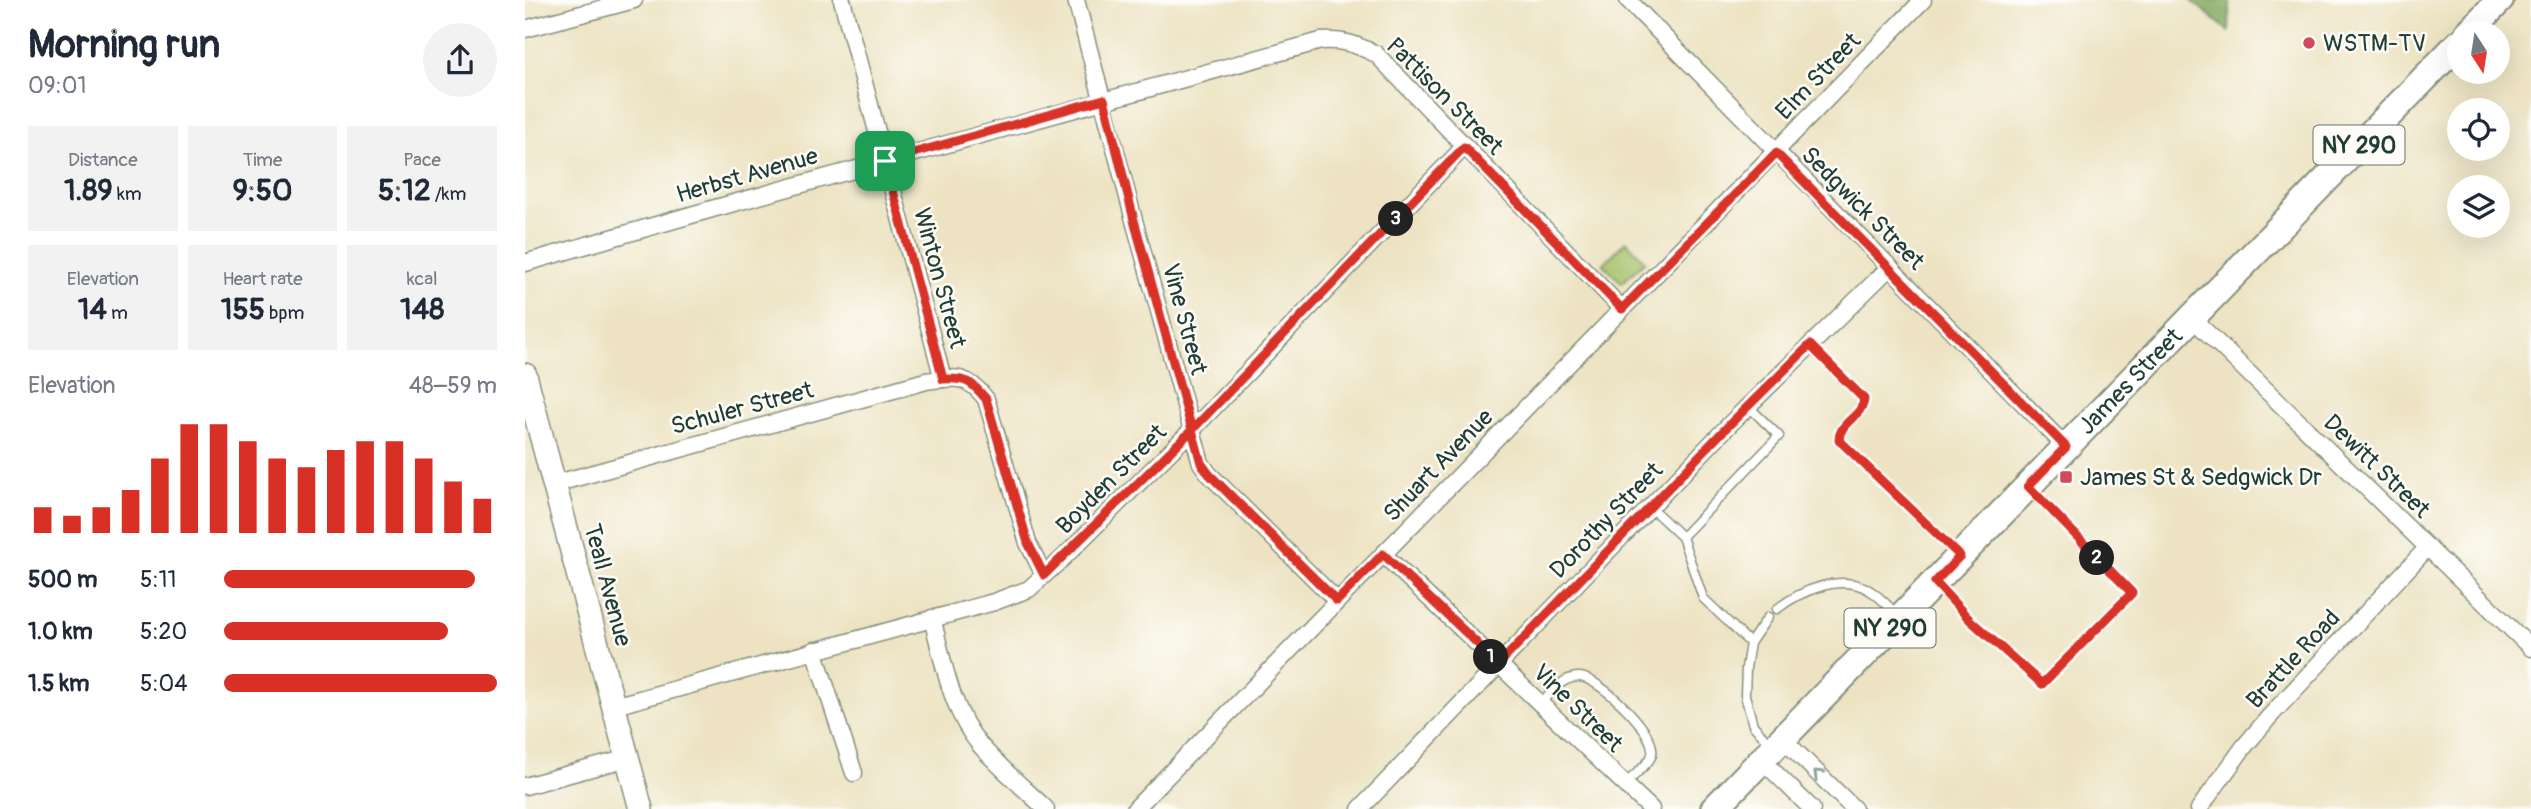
<!DOCTYPE html>
<html lang="en">
<head>
<meta charset="utf-8">
<style>
	:root { --surface:#fff; --page:#f2f2f3; --text:#1f2937; --muted:#747a83; --accent:#d93025 }
	body { margin:0; font-family:Pangolin,sans-serif; background:var(--page); color:var(--text); height:100vh; display:flex; flex-direction:column; font-size:26px; white-space:nowrap }
	* { box-sizing:border-box; margin:0 }
	p { font-size:23px; color:var(--muted) }
	.icon { flex:none; width:38px; height:38px; fill:none; stroke:currentColor; stroke-width:2; stroke-linecap:round; stroke-linejoin:round }
	.map { position:relative; flex:1; overflow:hidden }
	.drawer { display:flex; flex-direction:column; background:var(--surface); width:525px }
	.drawer>* { flex:none }
	.needle { width:46px; rotate:168deg }
	.controls { position:absolute; left:1922px; top:21px; display:grid; gap:14px }
	.controls a { display:grid; place-items:center; width:63px; height:63px; border-radius:50%; background:var(--surface); box-shadow:0 7px 28px #0002; font-size:35px }
	.pin { position:absolute; display:grid; place-items:center; width:60px; height:60px; color:#fff; margin:-30px; border-radius:14px; box-shadow:0 4px 10px #0006 }
	.km { position:absolute; width:35px; height:35px; margin:-18px; border-radius:50%; background:#222; color:#fff; font-size:19px; line-height:35px; text-align:center }
	.round { display:grid; place-items:center; flex:none; width:74px; height:74px; border-radius:37px; background:var(--page) }
	.summary { display:flex; align-items:center; justify-content:space-between; height:119px; padding:0 28px }
	h1 { font-size:38px; font-weight:700; line-height:52px }
	.stats { display:grid; grid-template-columns:repeat(3,1fr); gap:10px; height:119px; padding:7px 28px }
	.stats div { display:grid; align-content:center; border-radius:0px; background:var(--page); text-align:center }
	.stats b { font-size:30px; font-weight:700 }
	.stats small { font-size:19px; font-weight:400 }
	.stats p { font-size:19px }
	.chart { height:196px; padding:14px 28px }
	.chart p { display:flex; justify-content:space-between }
	.chart svg { width:100%; height:126px; margin-top:7px; stroke:var(--accent); stroke-width:6 }
	ul { padding:0 28px; list-style:none; font-size:23px }
	li { display:grid; grid-template-columns:112px 84px 1fr; align-items:center; height:52px }
	li i { height:18px; border-radius:9px; background:var(--accent) }
	main { display:flex; flex:1; min-height:0 }
	.map>svg:first-child { display:block }
</style>
</head>
<body>
<main>
<section class="drawer">
<div class="summary"><div><h1>Morning run</h1><p>09:01</p></div><a class="round"><svg class="icon" aria-label="share" viewBox="0 0 24 24"><path d="M12 15V3M7 8l5-5 5 5M5 13v7h14v-7"/></svg></a></div>
<div class="stats">
<div><p>Distance</p><b>1.89<small> km</small></b></div>
<div><p>Time</p><b>9:50</b></div>
<div><p>Pace</p><b>5:12<small> /km</small></b></div>
</div>
<div class="stats">
<div><p>Elevation</p><b>14<small> m</small></b></div>
<div><p>Heart rate</p><b>155<small> bpm</small></b></div>
<div><p>kcal</p><b>148</b></div>
</div>
<div class="chart"><p><span>Elevation</span>48–59 m</p>
<svg viewBox="0 0 160 44" preserveAspectRatio="none"><path d="M5 44V35M15 44V38M25 44V35M35 44V29M45 44V18M55 44V6M65 44V6M75 44V12M85 44V18M95 44V21M105 44V15M115 44V12M125 44V12M135 44V18M145 44V26M155 44V32"/></svg>
</div>
<ul>
<li><b>500 m</b>5:11<i style="width:92%"></i></li>
<li><b>1.0 km</b>5:20<i style="width:82%"></i></li>
<li><b>1.5 km</b>5:04<i style="width:100%"></i></li>
</ul>
</section>
<div class="map">
<svg width="2006" height="809" viewBox="0 0 2006 809">
	<rect width="100%" height="100%" fill="#fdfcf7"/>
	<filter id="ink" filterUnits="userSpaceOnUse"><feTurbulence type="fractalNoise" baseFrequency=".0143" numOctaves="2"/><feDisplacementMap in="SourceGraphic" scale="14" xChannelSelector="R" yChannelSelector="G"/><feConvolveMatrix kernelMatrix="1 2 1 2 8 2 1 2 1" color-interpolation-filters="sRGB"/></filter>
	<filter id="wash" filterUnits="userSpaceOnUse"><feTurbulence type="fractalNoise" baseFrequency=".00686" numOctaves="4" result="noise"/><feDisplacementMap in="SourceGraphic" scale="28" xChannelSelector="R" yChannelSelector="G"/><feGaussianBlur stdDeviation="1.57" result="paint"/><feColorMatrix in="noise" values="0 0 0 0 0 0 0 0 0 0 0 0 0 0 0 0 0 1.4 0 .05"/><feComposite in="paint" operator="in"/></filter>
	<g filter="url(#wash)">
		<rect width="100%" height="100%" fill="#ede3c2"/>
		<polygon fill="#a3c168" stroke="#617f4e" stroke-width="2" points="1101,241 1120,261 1097,283 1078,264"/>
		<polygon fill="#82a75c" stroke="#507248" stroke-width="2" points="1666,0 1700,0 1705,3 1704,32"/>
	</g>
	<g filter="url(#ink)">
		<g fill="none" stroke-linecap="round" stroke-linejoin="round">
			<defs>
				<g id="lane">
					<path d="M1285,346L1339,399C1338,416 1314,422 1314,440L1433,554"/>
					<polyline points="1125,507 1157,537 1178,598 1225,643"/>
					<polyline points="1157,537 1254,436 1223,406"/>
					<polyline points="1412,585 1445,620 1517,684 1607,593 1506,490"/>
					<path d="M1252,609C1275,591 1316,573 1344,590C1355,596 1364,607 1373,616"/>
					<polyline points="1243,617 1225,643 1221,668 1220,695 1228,725 1245,744"/>
					<path d="M1015,704C1025,693 1038,676 1055,677C1074,678 1137,736 1126,757C1121,767 1108,776 1100,784"/>
				</g>
				<g id="street">
					<polyline points="317,0 418,379"/>
					<polyline points="551,0 610,224 676,463 684,474 812,601"/>
					<polyline points="1103,0 1541,447"/>
					<polyline points="0,29 109,0"/>
					<path d="M0,263L187,209L796,41C818,39 832,45 851,54L1097,309"/>
					<polyline points="1666,317 2006,648"/>
					<path d="M29,484L401,381C431,377 442,374 461,399L503,543L519,575"/>
					<polyline points="858,554 1126,809"/>
					<path d="M407,618C418,660 426,711 455,745C475,768 499,788 521,809"/>
					<polyline points="289,650 329,773"/>
					<polyline points="89,706 469,602 504,589 539,557 667,430 939,147"/>
					<polyline points="1258,739 1329,809"/>
					<polyline points="1237,760 1287,809"/>
					<polyline points="0,786 103,758"/>
					<polyline points="610,809 1398,0"/>
					<polyline points="835,809 1204,425 1365,267"/>
					<polyline points="1674,809 1718,748 1745,716 1903,547"/>
				</g>
				<polyline id="secondary" points="0,375 116,809"/>
				<g id="primary">
					<polyline points="1943,33 1975,0"/>
					<path id="s1" d="M1189,809L1934,43"/>
				</g>
			</defs>
			<use href="#lane" stroke="#86907b" stroke-width="11"/>
			<use href="#street" stroke="#86907b" stroke-width="19"/>
			<use href="#secondary" stroke="#86907b" stroke-width="26"/>
			<use href="#primary" stroke="#86907b" stroke-width="30"/>
			<use href="#lane" stroke="#fff" stroke-width="8"/>
			<use href="#street" stroke="#fff" stroke-width="16"/>
			<use href="#secondary" stroke="#fff" stroke-width="23"/>
			<use href="#primary" stroke="#fff" stroke-width="26"/>
		</g>
		<defs><path id="oneway-chevron" d="M-2-3.5L2.5 0L-2 3.5" fill="none" stroke-width="1.6" stroke-linecap="round" stroke-linejoin="round" transform="scale(1.75)"/></defs>
		<use stroke="#8f9e9a" href="#oneway-chevron" transform="translate(1293 774) rotate(-136)"/>
	</g>
	<g fill="none" stroke-linecap="round" stroke-linejoin="round" filter="url(#ink)">
		<defs>
			<path id="route" d="M360,161L418,379C442,378 446,381 461,399L503,543L519,575L667,430L676,463L684,474L812,601L858,554L974,664L1204,425L1285,345L1339,399C1338,416 1314,422 1314,440L1435,556L1410,582L1445,620L1517,684L1607,593L1503,486L1541,447L1251,153L1097,309L939,147L667,430L610,224L579,99L360,161"/>
		</defs>
		<use href="#route" stroke="#fff" stroke-width="14"/>
		<use href="#route" stroke="#d93025" stroke-width="9"/>
	</g>
	<g fill="#d1495b" stroke="#fdfcf7" stroke-width="2.5">
		<circle cx="1784" cy="43" r="7"/>
		<rect x="1534" y="470" width="14" height="14" rx="3.5"/>
	</g>
	<g text-anchor="middle" stroke-width="5" stroke-linejoin="round" paint-order="stroke">
		<g fill="#fdfcf7" stroke="#62766e" stroke-width="2">
			<rect x="1788.5" y="125.5" width="91" height="39" rx="5"/>
			<rect x="1319.5" y="608.5" width="91" height="39" rx="5"/>
		</g>
		<g font-size="23" font-weight="bold" fill="#1f3d34">
			<text x="1834" y="153">NY 290</text>
			<text x="1365" y="636">NY 290</text>
		</g>
		<g font-size="24" fill="#1f3d34" stroke="#fdfcf7" text-anchor="start">
			<text x="1798" y="51">WSTM-TV</text>
			<text x="1555" y="485">James St &amp; Sedgwick Dr</text>
		</g>
		<g font-size="24" fill="#1f3d34" stroke="#fdfcf7">
			<text transform="translate(1293 76) rotate(-46)" y="8">Elm Street</text>
			<text transform="translate(920 96) rotate(45)" y="8">Pattison Street</text>
			<text transform="translate(222 175) rotate(-16)" y="8">Herbst Avenue</text>
			<text transform="translate(1338 208) rotate(45)" y="8">Sedgwick Street</text>
			<text transform="translate(415 278) rotate(75)" y="8">Winton Street</text>
			<text transform="translate(660 319) rotate(75)" y="8">Vine Street</text>
			<text dy="8" stroke="none"><textPath href="#s1" startOffset="597">James Street</textPath></text>
			<text transform="translate(217 408) rotate(-15)" y="8">Schuler Street</text>
			<text transform="translate(913 465) rotate(-46)" y="8">Shuart Avenue</text>
			<text transform="translate(1852 466) rotate(44)" y="8">Dewitt Street</text>
			<text transform="translate(586 479) rotate(-45)" y="8">Boyden Street</text>
			<text transform="translate(1081 520) rotate(-46)" y="8">Dorothy Street</text>
			<text transform="translate(83 585) rotate(75)" y="8">Teall Avenue</text>
			<text transform="translate(1768 659) rotate(-47)" y="8">Brattle Road</text>
			<text transform="translate(1053 708) rotate(44)" y="8">Vine Street</text>
		</g>
	</g>
</svg>
<div class="controls">
<a><svg class="needle" viewBox="-14 -14 28 28"><path d="M0-13l5 13h-10z" fill="#e53935"/><path d="M0 13l5-13h-10z" fill="#747a83"/></svg></a>
<a><svg class="icon" aria-label="locate" viewBox="0 0 24 24"><circle cx="12" cy="12" r="6"/><path d="M12 2v4M12 18v4M2 12h4M18 12h4"/></svg></a>
<a><svg class="icon" aria-label="layers" viewBox="0 0 24 24"><path d="M12 4l9 5-9 5-9-5zM3 14l9 5 9-5"/></svg></a>
</div>
<div class="pin" style="left:360px;top:161px;background:#1e9e55"><svg class="icon" aria-label="arrive" viewBox="0 0 24 24"><path d="M6 21V4h12l-3 4 3 4H6"/></svg></div>
<b class="km" style="left:966px;top:657px">1</b>
<b class="km" style="left:1572px;top:558px">2</b>
<b class="km" style="left:871px;top:219px">3</b>
</div>
</main>
</body>
</html>
